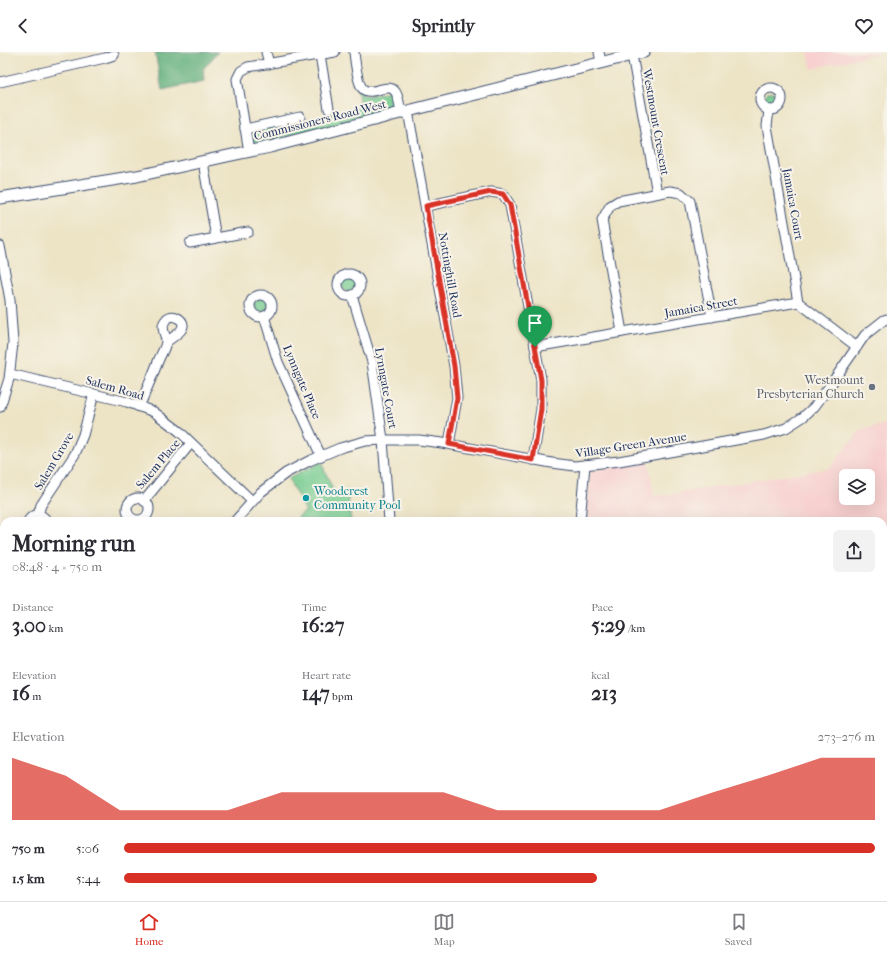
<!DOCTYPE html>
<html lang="en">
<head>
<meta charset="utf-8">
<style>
	:root { --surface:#fff; --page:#f2f2f3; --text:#2b2b33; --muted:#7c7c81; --line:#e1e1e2; --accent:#d93025 }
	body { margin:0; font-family:"IM FELL French Canon",serif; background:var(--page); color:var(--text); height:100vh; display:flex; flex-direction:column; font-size:15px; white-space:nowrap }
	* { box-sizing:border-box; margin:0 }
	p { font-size:13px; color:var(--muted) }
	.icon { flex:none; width:22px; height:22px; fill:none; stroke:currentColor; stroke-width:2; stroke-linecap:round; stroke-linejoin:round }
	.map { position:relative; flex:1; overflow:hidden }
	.sheet { position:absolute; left:0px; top:465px; width:887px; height:384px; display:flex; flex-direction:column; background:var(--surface); border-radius:12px 12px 0 0; box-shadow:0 4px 16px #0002 }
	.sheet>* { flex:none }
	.controls { position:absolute; left:839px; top:417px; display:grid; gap:8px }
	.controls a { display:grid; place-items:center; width:36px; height:36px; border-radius:6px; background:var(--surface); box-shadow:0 4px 16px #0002; font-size:20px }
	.pin { position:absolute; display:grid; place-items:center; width:34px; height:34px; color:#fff; margin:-41px -17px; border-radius:50% 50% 50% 0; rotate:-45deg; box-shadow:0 0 4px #0007 }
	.pin .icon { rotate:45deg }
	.round { display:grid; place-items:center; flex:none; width:42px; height:42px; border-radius:6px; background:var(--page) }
	.summary { display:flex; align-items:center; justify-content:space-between; height:68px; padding:0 12px }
	h1 { font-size:22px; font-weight:700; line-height:30px }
	.metrics { display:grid; grid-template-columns:repeat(3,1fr); gap:6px; height:68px; padding:4px 12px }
	.metrics div { display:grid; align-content:center }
	.metrics b { font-size:20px; font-weight:700 }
	.metrics small { font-size:11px; font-weight:400 }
	.metrics p { font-size:11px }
	.chart { height:112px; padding:8px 12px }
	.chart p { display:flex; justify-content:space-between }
	.chart svg { width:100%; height:72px; margin-top:4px; fill:var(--accent); opacity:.7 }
	ul { padding:0 12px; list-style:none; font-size:13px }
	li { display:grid; grid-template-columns:64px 48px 1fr; align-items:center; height:30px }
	li i { height:10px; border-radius:5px; background:var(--accent) }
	header { display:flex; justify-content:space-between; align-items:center; height:52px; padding:0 12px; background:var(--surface); font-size:18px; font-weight:700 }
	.dock { display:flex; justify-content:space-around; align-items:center; height:56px; border-top:1px solid var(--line); background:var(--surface); font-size:11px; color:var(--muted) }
	.dock a { display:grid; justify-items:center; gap:2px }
	.dock .on { color:var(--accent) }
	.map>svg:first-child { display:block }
</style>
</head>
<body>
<header><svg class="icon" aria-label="back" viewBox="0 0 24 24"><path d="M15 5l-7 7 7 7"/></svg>Sprintly<svg class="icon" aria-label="heart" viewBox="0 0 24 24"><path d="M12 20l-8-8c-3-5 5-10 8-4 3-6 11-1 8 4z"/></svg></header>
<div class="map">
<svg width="887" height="849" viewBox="0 0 887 849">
	<rect width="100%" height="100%" fill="#f7f3e8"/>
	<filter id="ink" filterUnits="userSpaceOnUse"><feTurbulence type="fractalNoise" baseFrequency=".025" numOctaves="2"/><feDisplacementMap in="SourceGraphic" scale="8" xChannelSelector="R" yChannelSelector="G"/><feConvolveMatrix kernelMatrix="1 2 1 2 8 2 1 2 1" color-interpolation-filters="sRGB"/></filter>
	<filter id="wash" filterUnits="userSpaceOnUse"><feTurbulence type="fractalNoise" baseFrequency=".012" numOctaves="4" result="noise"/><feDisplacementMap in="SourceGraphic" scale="16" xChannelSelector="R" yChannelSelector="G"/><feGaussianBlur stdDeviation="0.9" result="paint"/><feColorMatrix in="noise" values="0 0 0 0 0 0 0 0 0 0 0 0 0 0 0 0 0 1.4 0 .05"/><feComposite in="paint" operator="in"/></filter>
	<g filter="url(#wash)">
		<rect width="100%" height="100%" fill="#ede4c6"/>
		<g fill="#f7d0cf" fill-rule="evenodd">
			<polygon points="808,0 882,0 812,17"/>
			<path d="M887,372V662L883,663V469H586L591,419L648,409L654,445L829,416L862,377ZM846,424H868V446H846Z"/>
			<polygon points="887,683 887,849 634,849 634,845 883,845 883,684"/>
		</g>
		<g fill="#75cb8f" stroke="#487d76">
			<path d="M357,34L363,42L367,44L390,39C395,43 395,51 393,57L344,71L256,92L251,89C250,84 251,82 254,79L300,68L301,70L360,55Z"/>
			<circle cx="771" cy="47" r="7"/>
			<circle cx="349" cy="233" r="7"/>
			<circle cx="261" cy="253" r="7"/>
			<polygon points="321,410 335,443 347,438 351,469 295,469 300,463 306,459 288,427"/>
			<polygon points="540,845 634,845 634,849 543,849"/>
		</g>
		<polygon fill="#60af7a" stroke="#3e6f6c" points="155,0 218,0 203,17 204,29 162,38"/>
	</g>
	<g filter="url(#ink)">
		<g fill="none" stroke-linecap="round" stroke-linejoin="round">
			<defs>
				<g id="minor">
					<polyline points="266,0 269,12"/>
					<path d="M354,0C355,9 357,29 362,36C371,47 391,26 397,43C399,48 400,55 401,61"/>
					<polyline points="599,0 601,10"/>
					<polyline points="320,3 329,57"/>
					<polyline points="632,3 657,141"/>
					<polyline points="0,30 105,6 114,3"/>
					<circle cx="771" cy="47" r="11"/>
					<polyline points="769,58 767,74 798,250"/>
					<polyline points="408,59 454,314 457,346 449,392"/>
					<polyline points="245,77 300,65"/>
					<polyline points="249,100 237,27 241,19 248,15 335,0"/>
					<polyline points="203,110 216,186"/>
					<polyline points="426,154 491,140 503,142 510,153 541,328 541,357 533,408"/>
					<polyline points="190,191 248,180"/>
					<polyline points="0,194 10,248 13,291 9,327 0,355"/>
					<circle cx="349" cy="233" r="11"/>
					<polyline points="352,243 372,310 383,388 389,469"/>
					<circle cx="261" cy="254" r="11"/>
					<polyline points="264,264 278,310 321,404"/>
					<polyline points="622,280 602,168 610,154 618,149 670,139 681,141 690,149 712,265"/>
					<polyline points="535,295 798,250 857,295"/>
					<polyline points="10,322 127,350 154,360 179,379 252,449"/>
					<path d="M139,355C146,339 153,323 159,307C161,302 166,295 166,289C166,283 160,275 165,269C168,264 174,263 178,266C192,275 173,285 166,290"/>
					<circle cx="138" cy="457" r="11"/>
					<polyline points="144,449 191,391"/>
					<polyline points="38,463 41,453 75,402 83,383 94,342"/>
					<path d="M28,469C33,461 42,461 47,469"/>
					<polyline points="235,469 261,440 286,421 309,409 340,396 365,389 383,388 419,388 442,391 552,411 575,414 619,409 764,383 786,376 803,365 814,355 829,335 865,283 884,268 887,267"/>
					<polyline points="580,469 585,413"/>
					<polyline points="0,572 2,573 4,575"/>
					<polyline points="883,673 887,672"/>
					<polyline points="227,845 228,849"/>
					<polyline points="487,845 490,849"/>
					<polyline points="403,849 416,845"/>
				</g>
				<polyline id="major" points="0,146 137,124 232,103 270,95 408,59 644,0"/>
			</defs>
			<use href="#minor" stroke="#3a4a6e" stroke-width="11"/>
			<use href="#major" stroke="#3a4a6e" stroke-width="13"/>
			<use href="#minor" stroke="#fff" stroke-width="9"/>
			<use href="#major" stroke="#fff" stroke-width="11"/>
		</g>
	</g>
	<g fill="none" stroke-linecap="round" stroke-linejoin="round" filter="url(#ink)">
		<defs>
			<polygon id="route" points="491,140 503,142 510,153 541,328 541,357 533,408 449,392 457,346 454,314 426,154"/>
		</defs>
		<use href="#route" stroke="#fff" stroke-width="8"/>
		<use href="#route" stroke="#d93025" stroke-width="5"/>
	</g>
	<circle fill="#6b7280" stroke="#f7f3e8" stroke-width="1.5" cx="872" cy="335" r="4"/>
	<circle fill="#0f9aa8" stroke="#f7f3e8" stroke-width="1.5" cx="306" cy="446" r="4"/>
	<g text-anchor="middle" stroke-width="4" stroke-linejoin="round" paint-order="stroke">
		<g font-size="12" fill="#1b2f5e" stroke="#f7f3e8">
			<text transform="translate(320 68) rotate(-14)" y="4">Commissioners Road West</text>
			<text transform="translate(656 70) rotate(80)" y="4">Westmount Crescent</text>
			<text transform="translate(793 152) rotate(80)" y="4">Jamaica Court</text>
			<text transform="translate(450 223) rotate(80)" y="4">Nottinghill Road</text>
			<text transform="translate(701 255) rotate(-10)" y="4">Jamaica Street</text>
			<text transform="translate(302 330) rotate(67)" y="4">Lynngate Place</text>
			<text transform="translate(115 336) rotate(16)" y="4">Salem Road</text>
			<text transform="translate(386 336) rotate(80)" y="4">Lynngate Court</text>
			<text transform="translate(631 393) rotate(-9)" y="4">Village Green Avenue</text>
			<text transform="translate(54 409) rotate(-59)" y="4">Salem Grove</text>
			<text transform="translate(158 412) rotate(-50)" y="4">Salem Place</text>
		</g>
		<g font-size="12" fill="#5b616d" stroke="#f7f3e8" text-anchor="end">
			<text x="864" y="332">Westmount<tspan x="864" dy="14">Presbyterian Church</tspan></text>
		</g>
		<g font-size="12" fill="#0d838f" stroke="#f7f3e8" text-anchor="start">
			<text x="314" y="443">Woodcrest<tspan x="314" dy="14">Community Pool</tspan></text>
		</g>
	</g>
</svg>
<div class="controls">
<a><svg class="icon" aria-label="layers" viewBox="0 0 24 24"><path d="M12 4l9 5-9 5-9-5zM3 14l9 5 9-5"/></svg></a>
</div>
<div class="pin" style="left:535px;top:295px;background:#1e9e55"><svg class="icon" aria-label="arrive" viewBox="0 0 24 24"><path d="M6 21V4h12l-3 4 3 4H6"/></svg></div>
<section class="sheet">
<div class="summary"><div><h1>Morning run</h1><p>08:48 · 4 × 750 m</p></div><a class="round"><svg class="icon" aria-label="share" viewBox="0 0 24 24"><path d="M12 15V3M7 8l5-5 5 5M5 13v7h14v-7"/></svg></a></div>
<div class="metrics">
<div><p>Distance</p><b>3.00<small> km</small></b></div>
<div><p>Time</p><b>16:27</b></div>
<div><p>Pace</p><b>5:29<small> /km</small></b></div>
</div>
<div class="metrics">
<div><p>Elevation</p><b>16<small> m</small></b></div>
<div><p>Heart rate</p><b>147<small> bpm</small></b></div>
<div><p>kcal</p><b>213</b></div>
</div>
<div class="chart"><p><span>Elevation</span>273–276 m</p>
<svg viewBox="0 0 160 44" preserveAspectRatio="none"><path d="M0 44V6L10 17L20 38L30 38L40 38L50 27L60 27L70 27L80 27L90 38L100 38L110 38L120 38L130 27L140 17L150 6L160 6V44z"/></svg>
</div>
<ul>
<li><b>750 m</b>5:06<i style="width:100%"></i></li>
<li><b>1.5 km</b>5:44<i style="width:63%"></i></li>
</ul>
</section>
</div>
<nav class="dock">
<a class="on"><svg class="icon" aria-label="home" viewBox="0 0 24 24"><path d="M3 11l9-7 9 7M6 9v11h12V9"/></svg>Home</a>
<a><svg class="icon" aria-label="map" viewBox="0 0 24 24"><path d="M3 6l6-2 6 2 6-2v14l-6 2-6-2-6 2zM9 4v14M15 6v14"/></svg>Map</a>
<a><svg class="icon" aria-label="saved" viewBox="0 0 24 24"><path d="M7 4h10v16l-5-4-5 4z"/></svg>Saved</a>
</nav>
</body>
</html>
